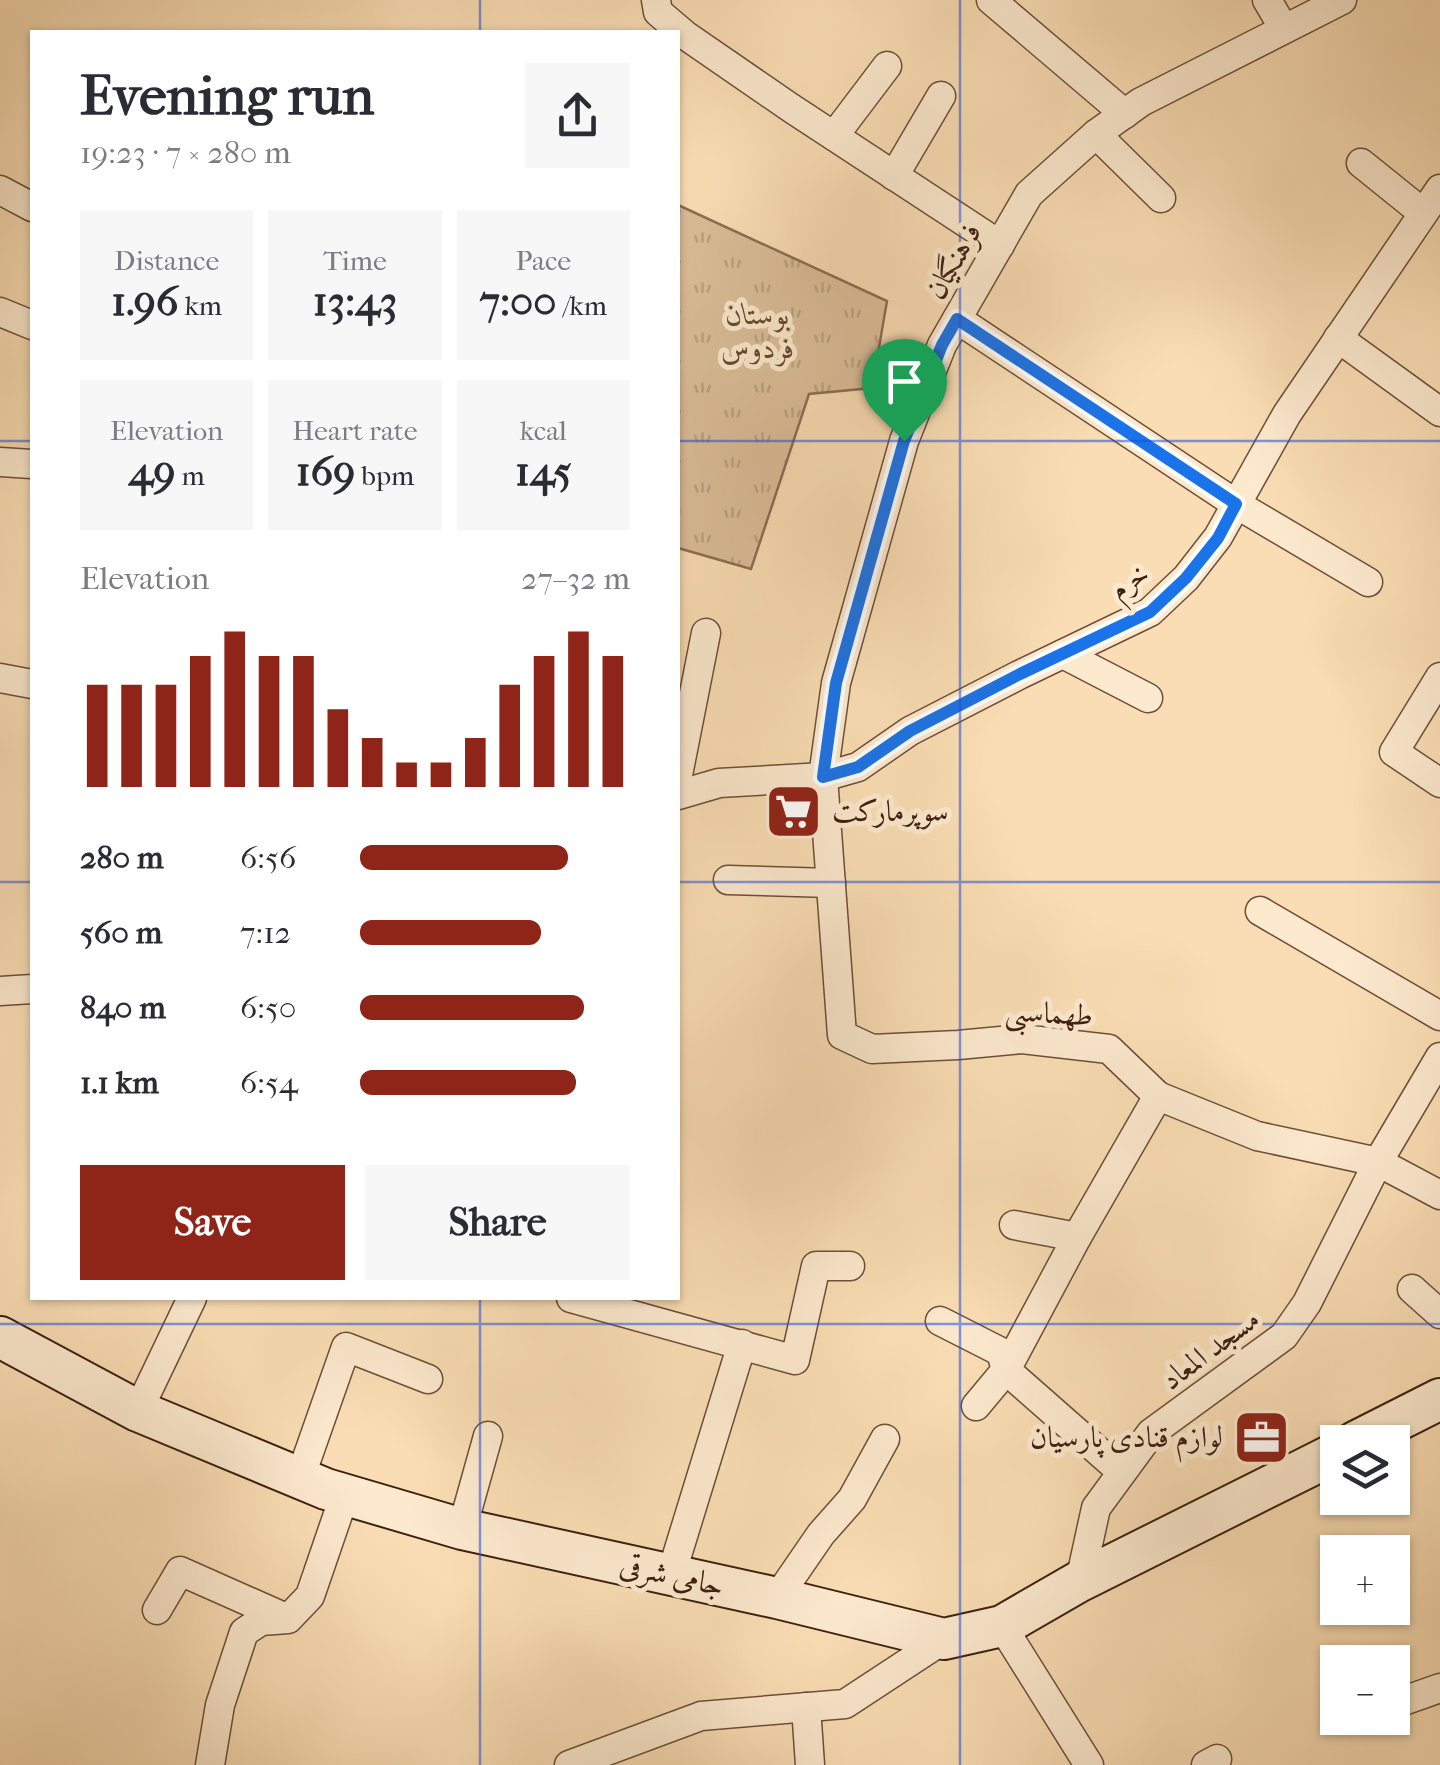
<!DOCTYPE html>
<html lang="en">
<head>
<meta charset="utf-8">
<style>
	:root { --surface:#fff; --page:#f7f7f7; --text:#2b2b33; --muted:#7c7c81; --accent:#8f2418 }
	body { margin:0; font-family:"IM FELL French Canon",Amiri,serif; background:var(--page); color:var(--text); height:100vh; display:flex; flex-direction:column; font-size:38px; white-space:nowrap }
	* { box-sizing:border-box; margin:0 }
	p { font-size:32px; color:var(--muted) }
	.icon { flex:none; width:55px; height:55px; fill:none; stroke:currentColor; stroke-width:2; stroke-linecap:round; stroke-linejoin:round }
	.map { position:relative; flex:1; overflow:hidden }
	.side { position:absolute; left:30px; top:30px; width:650px; height:1270px; display:flex; flex-direction:column; background:var(--surface); border-radius:0px; box-shadow:0 2px 8px #0004 }
	.side>* { flex:none }
	.tools { position:absolute; left:1320px; top:1425px; display:grid; gap:20px }
	.tools a { display:grid; place-items:center; width:90px; height:90px; border-radius:0px; background:var(--surface); box-shadow:0 2px 8px #0004; font-size:50px }
	.pin { position:absolute; display:grid; place-items:center; width:85px; height:85px; color:#fff; margin:-102px -42px; border-radius:50% 50% 50% 0; rotate:-45deg; box-shadow:0 0 10px #0007 }
	.pin .icon { rotate:45deg }
	.round { display:grid; place-items:center; flex:none; width:105px; height:105px; border-radius:0px; background:var(--page) }
	.headline { display:flex; align-items:center; justify-content:space-between; height:170px; padding:0 50px }
	h1 { font-size:55px; font-weight:800; line-height:75px }
	.metrics { display:grid; grid-template-columns:repeat(3,1fr); gap:15px; height:170px; padding:10px 50px }
	.metrics div { display:grid; align-content:center; border-radius:0px; background:var(--page); text-align:center }
	.metrics b { font-size:42px; font-weight:800 }
	.metrics small { font-size:28px; font-weight:400 }
	.metrics p { font-size:28px }
	.chart { height:280px; padding:20px 50px }
	.chart p { display:flex; justify-content:space-between }
	.chart svg { width:100%; height:180px; margin-top:10px; stroke:var(--accent); stroke-width:6 }
	.cta { display:flex; gap:20px; margin-top:auto; padding:20px 50px }
	.cta a { flex:1; height:115px; border-radius:0px; background:var(--accent); color:#fff; font-size:40px; font-weight:800; line-height:115px; text-align:center }
	.cta a+a { background:var(--page); color:var(--text) }
	ul { padding:0 50px; list-style:none; font-size:32px }
	li { display:grid; grid-template-columns:160px 120px 1fr; align-items:center; height:75px }
	li i { height:25px; border-radius:12px; background:var(--accent) }
	.map>svg:first-child { display:block }
</style>
</head>
<body>
<div class="map">
<svg width="1440" height="1765" viewBox="0 0 1440 1765">
	<defs>
		<pattern id="park-tufts" width="24" height="20" patternUnits="userSpaceOnUse" patternTransform="scale(2.5)"><rect width="24" height="20" fill="#dabd98"/><path d="M3 7l-1-3M5 7V3M7 7l1-3M15 17l-1-3M17 17v-4M19 17l1-3" fill="none" stroke="#bca282"/></pattern>
	</defs>
	<rect width="100%" height="100%" fill="#faddb4"/>
	<filter id="stains"><feTurbulence type="fractalNoise" baseFrequency=".002" numOctaves="4"/><feColorMatrix values="0 0 0 0 .2 0 0 0 0 .09 0 0 0 0 .02 0 0 0 .5 -.17"/></filter>
	<radialGradient id="worn" r=".72"><stop offset=".6" stop-color="#630" stop-opacity="0"/><stop offset="1" stop-color="#630" stop-opacity=".3"/></radialGradient>
	<polygon fill="url(#park-tufts)" stroke="#8c6e54" stroke-width="2.5" points="678,205 887,301 872,388 809,394 751,569 678,548"/>
	<g fill="none" stroke-linecap="round" stroke-linejoin="round">
		<defs>
			<g id="street">
				<polyline points="656,0 658,12 685,35 791,108 1000,245"/>
				<polyline points="991,0 1125,114"/>
				<polyline points="1267,0 1284,29"/>
				<polyline points="1342,0 1141,102 1096,134 1029,194 942,345 904,441 836,683 823,777 842,1035 872,1049 958,1045 1022,1039 1109,1049 1158,1096 1257,1136 1378,1162 1440,1195"/>
				<polyline points="1096,134 1161,198"/>
				<polyline points="834,136 887,66"/>
				<polyline points="1361,163 1423,213"/>
				<polyline points="894,176 941,96"/>
				<polyline points="0,190 32,207"/>
				<polyline points="0,312 32,325"/>
				<polyline points="957,319 1236,504 1368,582"/>
				<polyline points="1338,338 1440,412"/>
				<polyline points="0,462 32,464"/>
				<polyline points="1063,654 1148,698"/>
				<polyline points="1440,677 1394,752 1440,783"/>
				<polyline points="0,678 32,684"/>
				<polyline points="678,775 706,633"/>
				<polyline points="678,795 719,783 823,777 858,767 910,731 1019,675 1150,612 1186,578 1218,537 1287,414 1440,189"/>
				<polyline points="728,880 831,883"/>
				<polyline points="1260,911 1440,1016"/>
				<polyline points="0,991 32,989"/>
				<polyline points="1014,1225 1077,1237"/>
				<polyline points="1412,1289 1440,1314"/>
				<polyline points="571,1298 795,1360 816,1266 850,1266"/>
				<polyline points="940,1321 1001,1352 1006,1370 1122,1472"/>
				<polyline points="976,1406 1006,1370 1077,1237 1158,1096"/>
				<polyline points="138,1411 192,1298"/>
				<polyline points="300,1478 346,1347 428,1379"/>
				<polyline points="462,1529 488,1436"/>
				<polyline points="671,1575 742,1344"/>
				<polyline points="1080,1581 1096,1508 1151,1433 1284,1336 1307,1303 1378,1162 1440,1057"/>
				<polyline points="777,1598 821,1534 852,1499 885,1439"/>
				<polyline points="157,1610 180,1571 286,1618"/>
				<polyline points="1002,1626 1089,1765"/>
				<polyline points="1392,1705 1440,1688"/>
				<polyline points="806,1707 810,1765"/>
				<polyline points="210,1765 220,1705 244,1632 261,1621 288,1619 310,1596 345,1494"/>
				<polyline points="569,1765 701,1716 845,1704 944,1639"/>
				<polyline points="1206,1765 1217,1759"/>
			</g>
			<g id="secondary">
				<polyline points="0,1337 138,1411 326,1489 462,1529 777,1598 944,1639 1002,1626 1080,1581 1338,1452"/>
				<polyline points="1355,1442 1440,1399"/>
			</g>
		</defs>
		<use href="#street" stroke="#6d4f39" stroke-width="31"/>
		<use href="#secondary" stroke="#3e2010" stroke-width="44"/>
		<use href="#street" stroke="#fce9ce" stroke-width="28"/>
		<use href="#secondary" stroke="#fce9ce" stroke-width="40"/>
	</g>
	<g fill="none" stroke-linecap="round" stroke-linejoin="round">
		<defs>
			<polygon id="route" points="957,319 1236,504 1218,538 1186,578 1150,612 1020,674 910,731 858,767 823,777 836,683 904,441 942,345"/>
		</defs>
		<use href="#route" stroke="#fff" stroke-width="20"/>
		<use href="#route" stroke="#1a73e8" stroke-width="12"/>
	</g>
	<path fill="none" stroke="#1d4ed8" stroke-width="2.5" stroke-opacity="0.55" d="M480,0V32M960,0V1765M0,441H32M678,441H1440M0,882H32M678,882H1440M480,1298V1765M0,1324H1440"/>
	<defs>
		<symbol id="supermarket-square" viewBox="-11 -11 22 22"><rect x="-9" y="-9" width="18" height="18" rx="4" fill="#8f2418" stroke="#fce9ce"/><path d="M-6-5.5h2.5l.6 2H6L4.5 2H-2.5L-4.4-4H-6ZM-1.5 3.2a1.3 1.3 0 1 0 .1 0ZM3 3.2a1.3 1.3 0 1 0 .1 0Z" fill="#fff"/></symbol>
		<symbol id="office-square" viewBox="-11 -11 22 22"><rect x="-9" y="-9" width="18" height="18" rx="4" fill="#8f2418" stroke="#fce9ce"/><path d="M-6-3h4V-5.5h4V-3h4V5H-6ZM-1-4.5V-3h2v-1.5ZM-6 0V1H6V0Z" fill="#fff"/></symbol>
	</defs>
	<g fill-rule="evenodd">
		<use href="#supermarket-square" x="762" y="780" width="63" height="63"/>
		<use href="#office-square" x="1230" y="1406" width="63" height="63"/>
	</g>
	<g text-anchor="middle" stroke-width="10" stroke-linejoin="round" paint-order="stroke">
		<g font-size="30" fill="#3e2010" stroke="#fce9ce">
			<text transform="translate(953 261) rotate(-60)" y="10">فرهنگیان</text>
			<text transform="translate(1129 581) rotate(-34)" y="10">خرم</text>
			<text transform="translate(1049 1013) rotate(3)" y="10">طهماسبی</text>
			<text transform="translate(1210 1349) rotate(-37)" y="10">مسجد المعاد</text>
			<text transform="translate(672 1575) rotate(12)" y="10">جامی شرقی</text>
		</g>
		<g font-size="30" font-style="italic" fill="#654732" stroke="#fce9ce">
			<text x="758" y="324">بوستان<tspan x="758" dy="34">فردوس</tspan></text>
		</g>
		<g font-size="30" fill="#3e2010" stroke="#fce9ce" text-anchor="start">
			<text x="832" y="821">سوپرمارکت</text>
			<text x="1223" y="1447" text-anchor="end">لوازم قنادی پارسیان</text>
		</g>
	</g>
	<rect width="100%" height="100%" filter="url(#stains)"/>
	<rect width="100%" height="100%" fill="url(#worn)"/>
</svg>
<div class="tools">
<a><svg class="icon" aria-label="layers" viewBox="0 0 24 24"><path d="M12 4l9 5-9 5-9-5zM3 14l9 5 9-5"/></svg></a>
<a>+</a>
<a>−</a>
</div>
<div class="pin" style="left:904px;top:441px;background:#1e9e55"><svg class="icon" aria-label="arrive" viewBox="0 0 24 24"><path d="M6 21V4h12l-3 4 3 4H6"/></svg></div>
<section class="side">
<div class="headline"><div><h1>Evening run</h1><p>19:23 · 7 × 280 m</p></div><a class="round"><svg class="icon" aria-label="share" viewBox="0 0 24 24"><path d="M12 15V3M7 8l5-5 5 5M5 13v7h14v-7"/></svg></a></div>
<div class="metrics">
<div><p>Distance</p><b>1.96<small> km</small></b></div>
<div><p>Time</p><b>13:43</b></div>
<div><p>Pace</p><b>7:00<small> /km</small></b></div>
</div>
<div class="metrics">
<div><p>Elevation</p><b>49<small> m</small></b></div>
<div><p>Heart rate</p><b>169<small> bpm</small></b></div>
<div><p>kcal</p><b>145</b></div>
</div>
<div class="chart"><p><span>Elevation</span>27–32 m</p>
<svg viewBox="0 0 160 44" preserveAspectRatio="none"><path d="M5 44V19M15 44V19M25 44V19M35 44V12M45 44V6M55 44V12M65 44V12M75 44V25M85 44V32M95 44V38M105 44V38M115 44V32M125 44V19M135 44V12M145 44V6M155 44V12"/></svg>
</div>
<ul>
<li><b>280 m</b>6:56<i style="width:77%"></i></li>
<li><b>560 m</b>7:12<i style="width:67%"></i></li>
<li><b>840 m</b>6:50<i style="width:83%"></i></li>
<li><b>1.1 km</b>6:54<i style="width:80%"></i></li>
</ul>
<div class="cta"><a>Save</a><a>Share</a></div>
</section>
</div>
</body>
</html>
